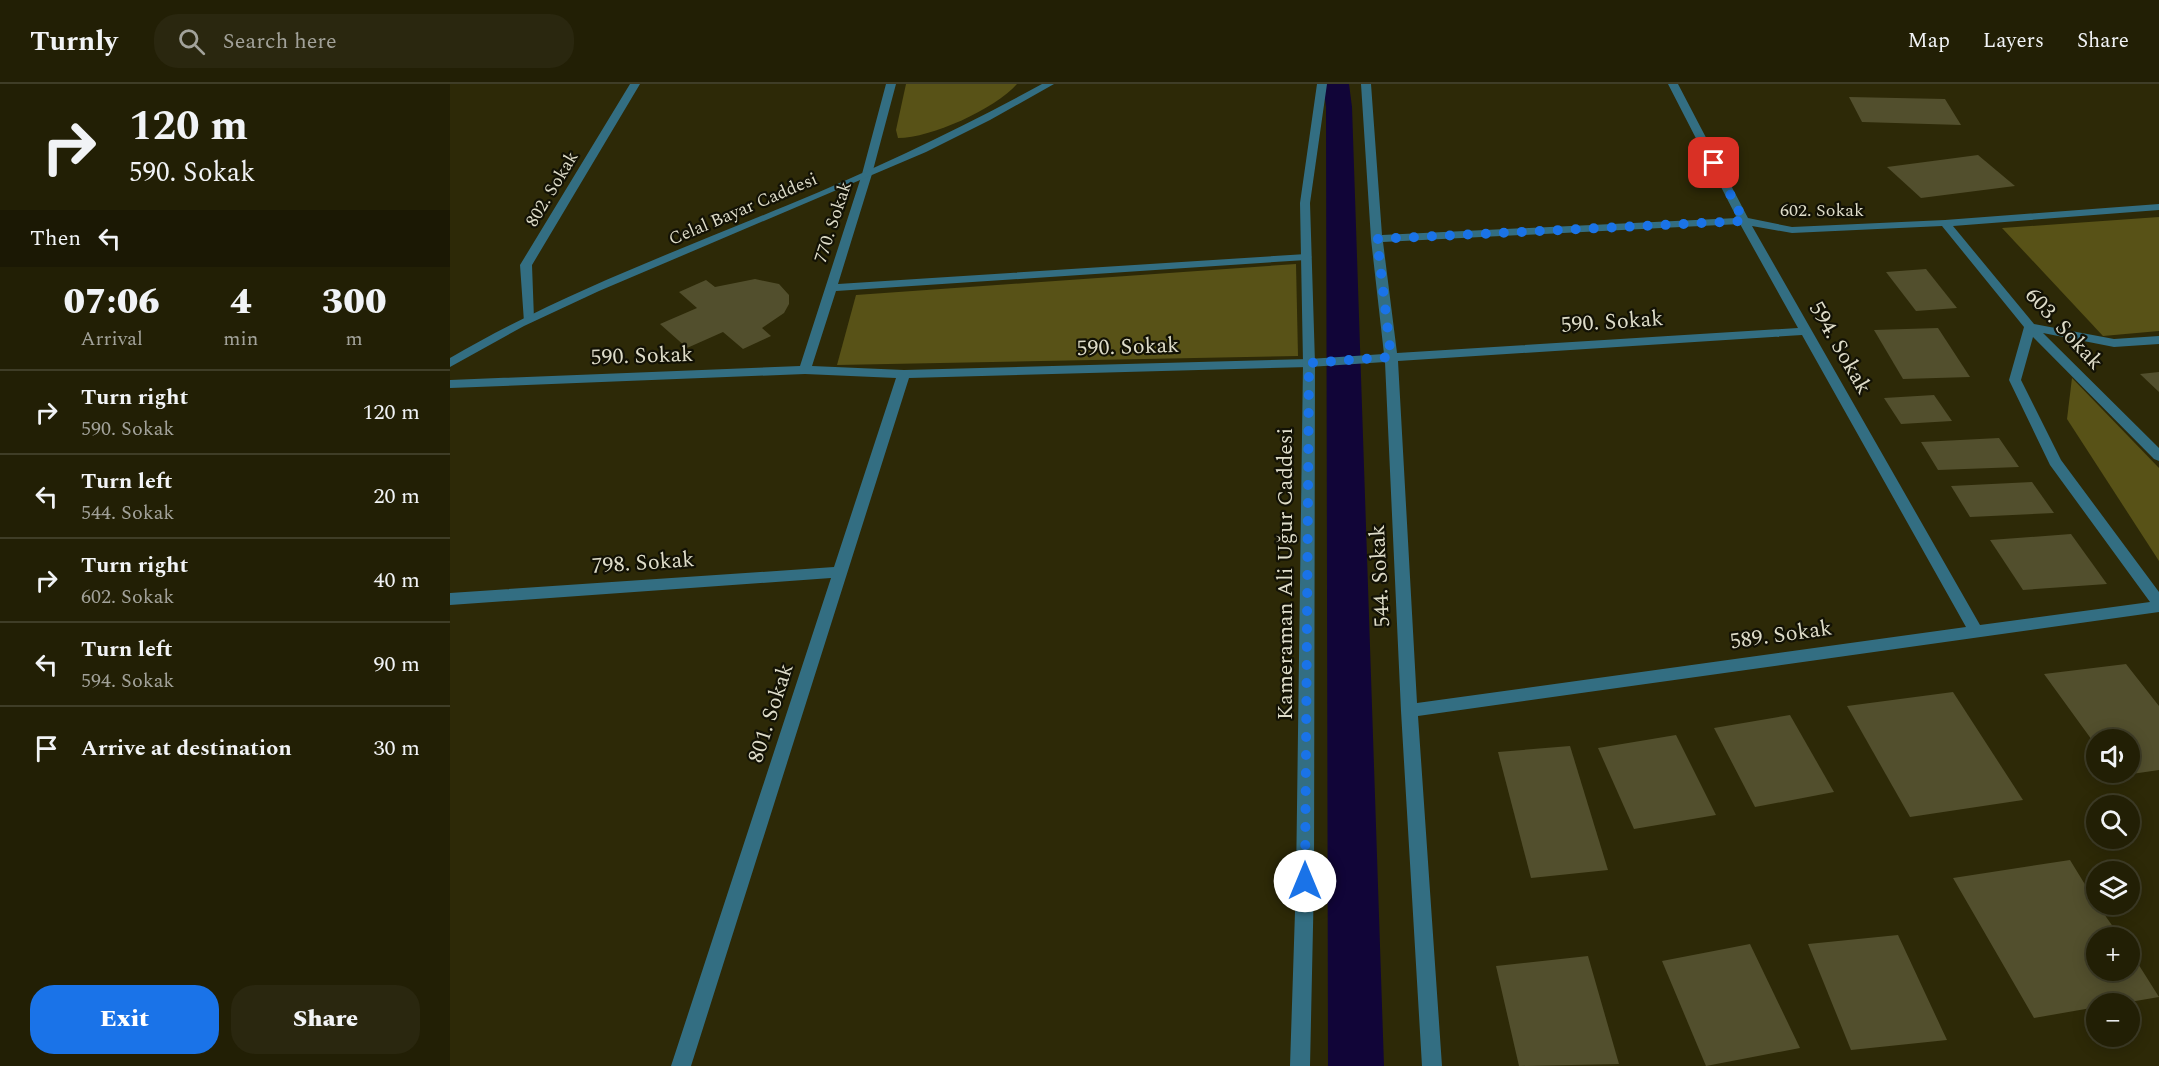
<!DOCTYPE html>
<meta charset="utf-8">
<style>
body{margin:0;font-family:Spectral,serif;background:#2a270f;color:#f1f3f6;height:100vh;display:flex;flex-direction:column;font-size:22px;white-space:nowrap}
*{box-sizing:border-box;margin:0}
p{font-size:20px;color:#a2a29a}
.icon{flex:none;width:33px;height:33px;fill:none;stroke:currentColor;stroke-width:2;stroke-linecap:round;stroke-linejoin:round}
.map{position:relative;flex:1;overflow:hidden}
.side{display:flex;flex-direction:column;background:#221f05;width:450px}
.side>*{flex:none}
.top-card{background:#221f05;color:#f1f3f6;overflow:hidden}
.controls{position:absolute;left:1636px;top:645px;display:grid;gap:12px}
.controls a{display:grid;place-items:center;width:54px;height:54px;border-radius:50%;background:#221f05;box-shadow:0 3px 15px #0003,0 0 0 2px #3f3d27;font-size:30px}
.pin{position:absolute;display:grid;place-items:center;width:51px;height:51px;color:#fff;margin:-26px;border-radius:12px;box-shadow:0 3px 9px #0006}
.me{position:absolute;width:66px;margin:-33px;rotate:0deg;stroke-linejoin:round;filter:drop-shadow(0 0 4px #0008)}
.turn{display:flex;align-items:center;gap:21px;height:126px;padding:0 30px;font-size:27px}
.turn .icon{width:78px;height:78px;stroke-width:2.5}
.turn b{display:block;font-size:42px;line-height:51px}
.then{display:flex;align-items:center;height:57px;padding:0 30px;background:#0003;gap:12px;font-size:22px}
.eta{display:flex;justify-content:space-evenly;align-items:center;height:102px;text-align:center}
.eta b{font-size:36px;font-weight:800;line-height:42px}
.action{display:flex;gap:12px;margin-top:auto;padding:12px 30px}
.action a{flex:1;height:69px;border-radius:24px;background:#1a73e8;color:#fff;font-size:24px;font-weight:800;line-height:69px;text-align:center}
.action a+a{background:#2a270f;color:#f1f3f6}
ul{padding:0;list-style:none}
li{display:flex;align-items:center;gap:18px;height:84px;padding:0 30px;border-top:2px solid #3f3d27}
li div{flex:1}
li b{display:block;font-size:22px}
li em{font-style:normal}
header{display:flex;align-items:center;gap:36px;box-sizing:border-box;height:84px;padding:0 30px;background:#221f05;border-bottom:2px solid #3f3d27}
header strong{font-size:28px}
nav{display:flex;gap:33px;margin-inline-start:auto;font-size:21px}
.search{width:420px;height:54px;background:#2a270f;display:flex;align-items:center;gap:15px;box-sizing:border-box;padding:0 21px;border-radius:24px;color:#a2a29a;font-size:22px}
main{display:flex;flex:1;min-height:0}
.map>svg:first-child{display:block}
.green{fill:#585217}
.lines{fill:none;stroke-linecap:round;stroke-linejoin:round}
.canal{fill:#110538;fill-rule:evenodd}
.building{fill:#524f2d}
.minor{fill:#336e82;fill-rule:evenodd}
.tertiary{fill:#336e82;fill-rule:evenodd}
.route{stroke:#1a73e8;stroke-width:10;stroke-dasharray:0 18}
.labels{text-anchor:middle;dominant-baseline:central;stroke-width:4.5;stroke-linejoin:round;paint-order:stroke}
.far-street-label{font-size:18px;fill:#dedcc9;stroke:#131205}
.street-label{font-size:22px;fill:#dedcc9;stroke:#131205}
</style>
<header>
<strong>Turnly</strong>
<div class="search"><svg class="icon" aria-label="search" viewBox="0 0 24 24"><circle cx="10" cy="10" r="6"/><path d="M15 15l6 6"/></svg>Search here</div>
<nav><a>Map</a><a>Layers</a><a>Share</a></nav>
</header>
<main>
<section class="side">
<div class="top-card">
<div class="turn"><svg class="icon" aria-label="right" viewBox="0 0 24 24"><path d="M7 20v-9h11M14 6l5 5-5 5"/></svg><div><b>120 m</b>590. Sokak</div></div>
<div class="then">Then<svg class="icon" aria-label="left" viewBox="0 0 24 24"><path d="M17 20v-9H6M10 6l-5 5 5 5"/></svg></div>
</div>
<div class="eta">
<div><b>07:06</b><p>Arrival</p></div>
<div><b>4</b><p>min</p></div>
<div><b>300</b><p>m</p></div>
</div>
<ul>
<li><svg class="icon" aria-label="right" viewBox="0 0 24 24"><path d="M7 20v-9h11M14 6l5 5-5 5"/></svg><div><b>Turn right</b><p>590. Sokak</p></div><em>120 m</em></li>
<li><svg class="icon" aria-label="left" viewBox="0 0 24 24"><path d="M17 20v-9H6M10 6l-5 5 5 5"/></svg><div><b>Turn left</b><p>544. Sokak</p></div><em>20 m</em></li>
<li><svg class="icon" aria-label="right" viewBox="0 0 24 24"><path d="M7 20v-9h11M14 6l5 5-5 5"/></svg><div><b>Turn right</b><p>602. Sokak</p></div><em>40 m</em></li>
<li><svg class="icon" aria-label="left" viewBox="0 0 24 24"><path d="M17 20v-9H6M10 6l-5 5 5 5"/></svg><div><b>Turn left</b><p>594. Sokak</p></div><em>90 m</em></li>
<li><svg class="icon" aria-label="arrive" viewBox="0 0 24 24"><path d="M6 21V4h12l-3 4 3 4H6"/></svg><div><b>Arrive at destination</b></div><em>30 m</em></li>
</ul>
<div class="action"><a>Exit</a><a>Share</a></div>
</section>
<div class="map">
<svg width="1709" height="982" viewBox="0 0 1709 982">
<rect width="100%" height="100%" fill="#2d2907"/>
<g class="green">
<path d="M456,0h111c-22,25 -86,54 -119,54l-2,-8z"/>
<polygon points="1709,133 1709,247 1653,252 1552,144"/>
<polygon points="846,180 848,272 387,281 406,211"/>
<polygon points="1622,294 1709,384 1709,477 1617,335"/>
</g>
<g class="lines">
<polygon class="canal" points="873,0 899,0 902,23 934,982 878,982 876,23"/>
</g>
<g class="building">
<polygon points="1399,13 1495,15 1511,41 1412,38"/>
<polygon points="1528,71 1565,102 1471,114 1437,83"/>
<polygon points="1476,185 1507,224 1466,227 1436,188"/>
<polygon points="305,195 329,200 339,211 339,220 334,229 312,244 321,252 293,265 273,248 237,264 210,240 247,224 229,208 256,196 265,203"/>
<polygon points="1488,244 1520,293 1453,295 1424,246"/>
<polygon points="1709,288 1709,308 1690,290"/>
<polygon points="1484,311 1502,337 1451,340 1434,314"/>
<polygon points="1549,354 1569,383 1488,386 1471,358"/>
<polygon points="1582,398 1604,429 1520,433 1501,402"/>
<polygon points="1621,450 1657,500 1573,506 1540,456"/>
<polygon points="1676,580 1709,622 1709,686 1668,692 1665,688 1680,688 1680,656 1647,656 1647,663 1594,590"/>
<polygon points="1503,608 1573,716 1460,733 1397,622"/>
<polygon points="1340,631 1384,708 1305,723 1264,644"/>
<polygon points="1226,651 1266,731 1184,745 1148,664"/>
<polygon points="1120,662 1158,786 1081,794 1048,668"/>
<polygon points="1620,776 1647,820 1671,854 1647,854 1647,886 1680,886 1680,867 1709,913 1668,920 1647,920 1647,923 1584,934 1503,794"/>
<polygon points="1448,851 1497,956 1401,966 1358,860"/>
<polygon points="1300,860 1350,964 1256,982 1212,877"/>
<polygon points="1138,872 1169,980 1069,982 1046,882"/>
</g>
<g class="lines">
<g class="minor">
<polygon points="180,0 190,0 82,181 84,235 78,239 74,238 70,181"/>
<path d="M436,0h10l-24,90 -34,110 468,-30 6,3 -6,3 -470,31 -24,75 92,4 405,-11 75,-5 -13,-115 -10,-155h10l11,151 355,-17 -69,-134h10l70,134 44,9 153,-7 214,-16v6l-206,16 81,98 80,15 45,-3v8l-45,3 -71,-14 116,115v13l-5,-2 -121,-122 -12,43 40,80 98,132v20l-741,104 24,350h-20l-21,-355 -16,-349 -76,5 -400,11 -218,688h-20l160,-488 -381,27v-12l384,-26 62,-189 -91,-4 -355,14v-8l350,-14 62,-192zM1290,140l58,104 -401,25 -14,-111zM1302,142l40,7 150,-7 82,101 -15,53 41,85 100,137 -170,23zM1352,251l164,292 -549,76 -19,-342z"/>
</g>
<g class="tertiary">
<path d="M592,0h12l-64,36 -64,32 -327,139 -75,35 -74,41v-9c108,-63 224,-106 338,-153 87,-36 172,-76 254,-121z"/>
<polygon points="867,0 877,0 860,119 865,279 864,797 860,982 840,982 846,797 853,279 850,119"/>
</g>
</g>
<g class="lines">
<polyline class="route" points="855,797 859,279 941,273 927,155 1294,137 1264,79"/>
</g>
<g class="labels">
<g class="far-street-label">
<text transform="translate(102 105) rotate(-59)">802. Sokak</text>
<text transform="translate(293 125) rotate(-23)">Celal Bayar Caddesi</text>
<text x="1372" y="126">602. Sokak</text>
<text transform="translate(383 138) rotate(-72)">770. Sokak</text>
</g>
<g class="street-label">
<text transform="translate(1162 238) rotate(-4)">590. Sokak</text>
<text transform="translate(1614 245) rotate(47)">603. Sokak</text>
<text transform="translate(678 263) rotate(-2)">590. Sokak</text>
<text transform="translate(1390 264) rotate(60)">594. Sokak</text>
<text transform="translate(192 272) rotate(-2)">590. Sokak</text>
<text transform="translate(193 479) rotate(-4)">798. Sokak</text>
<text transform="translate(835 490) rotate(-90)">Kameraman Ali Uğur Caddesi</text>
<text transform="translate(930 492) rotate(-93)">544. Sokak</text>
<text transform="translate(1331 551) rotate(-8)">589. Sokak</text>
<text transform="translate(321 629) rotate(-72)">801. Sokak</text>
</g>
</g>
</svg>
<div class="controls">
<a><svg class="icon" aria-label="sound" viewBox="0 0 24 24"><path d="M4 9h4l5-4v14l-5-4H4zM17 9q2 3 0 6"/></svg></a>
<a><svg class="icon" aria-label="search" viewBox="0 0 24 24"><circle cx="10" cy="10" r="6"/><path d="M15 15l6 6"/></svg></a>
<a><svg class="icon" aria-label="layers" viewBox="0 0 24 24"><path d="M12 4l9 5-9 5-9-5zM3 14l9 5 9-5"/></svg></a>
<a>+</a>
<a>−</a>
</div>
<div class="pin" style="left:1264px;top:79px;background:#d93025"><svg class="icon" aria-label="arrive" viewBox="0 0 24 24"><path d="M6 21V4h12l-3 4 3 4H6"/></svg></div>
<svg class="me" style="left:855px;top:797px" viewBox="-20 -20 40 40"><circle r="19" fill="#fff"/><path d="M0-13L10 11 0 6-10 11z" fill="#1a73e8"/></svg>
</div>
</main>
